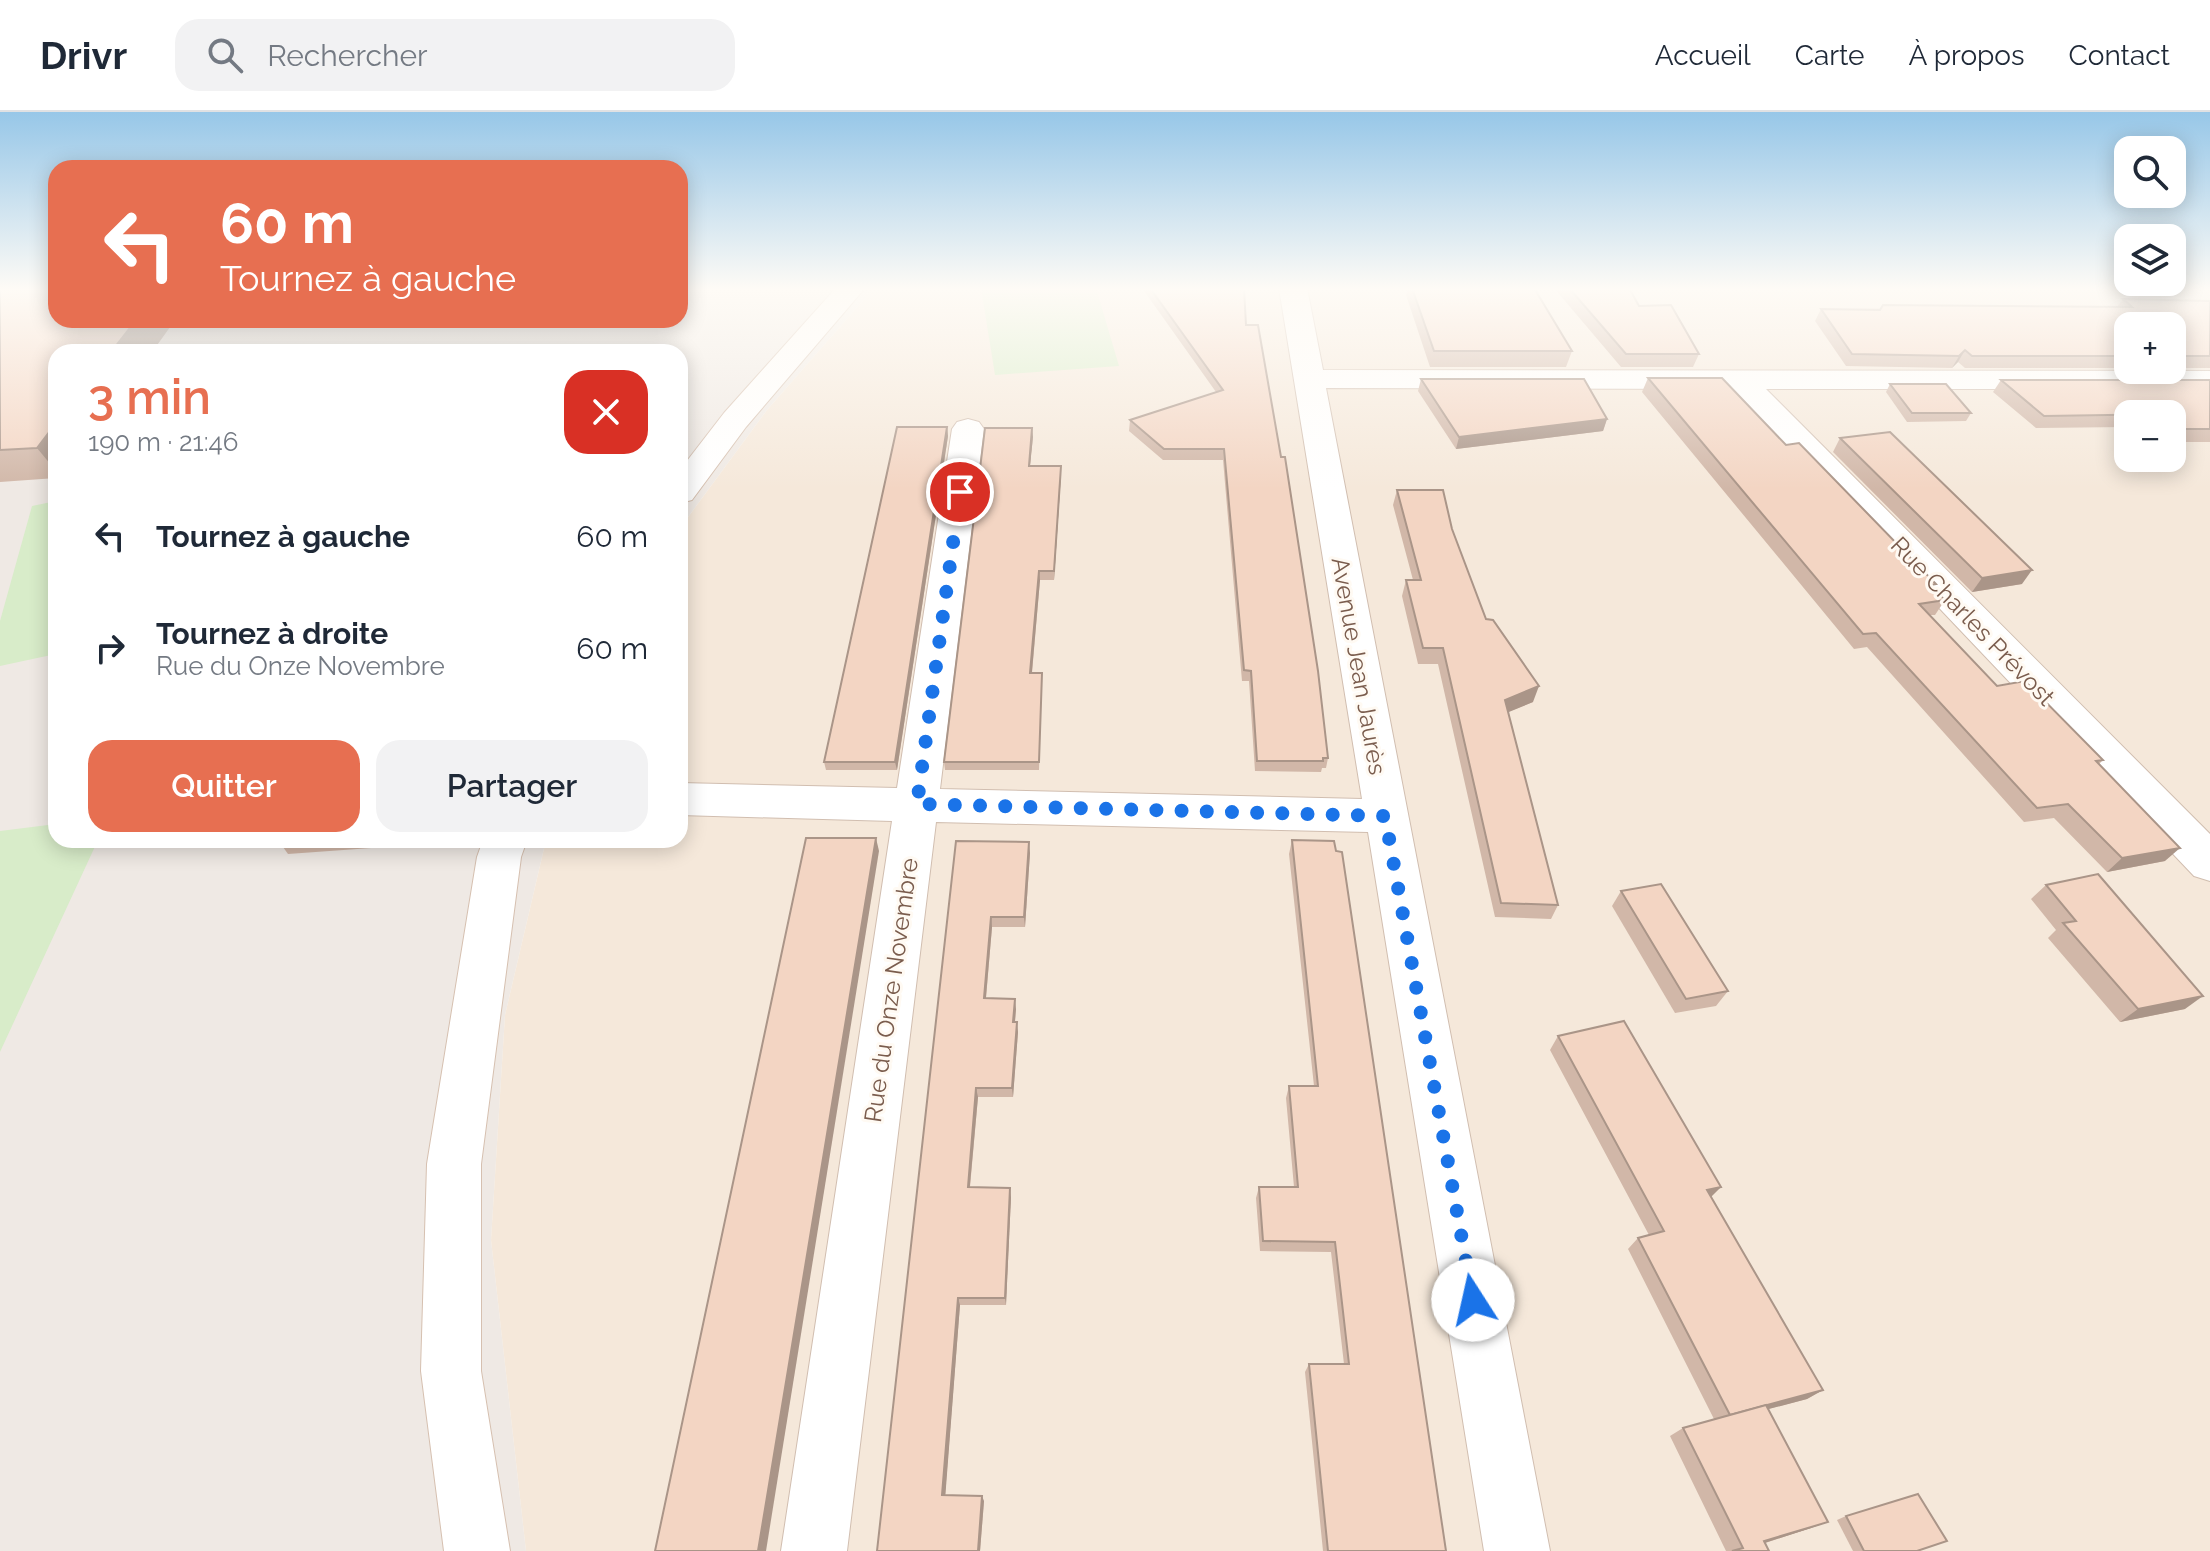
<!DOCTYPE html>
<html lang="fr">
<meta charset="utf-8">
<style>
body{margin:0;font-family:Raleway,sans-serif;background:#f2f2f3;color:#1f2937;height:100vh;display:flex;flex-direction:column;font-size:30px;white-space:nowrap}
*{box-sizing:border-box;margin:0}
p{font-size:26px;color:#747a83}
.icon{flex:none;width:44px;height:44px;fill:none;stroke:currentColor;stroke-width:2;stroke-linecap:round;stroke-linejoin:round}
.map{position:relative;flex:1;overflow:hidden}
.panel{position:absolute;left:48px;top:232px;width:640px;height:504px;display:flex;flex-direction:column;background:#fff;border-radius:24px;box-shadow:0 4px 20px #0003}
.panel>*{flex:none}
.top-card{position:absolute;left:48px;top:48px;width:640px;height:168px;border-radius:24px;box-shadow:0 4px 20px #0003;background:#e76f51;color:#fff;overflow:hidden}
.controls{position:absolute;left:2114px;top:24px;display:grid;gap:16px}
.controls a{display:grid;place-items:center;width:72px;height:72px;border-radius:16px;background:#fff;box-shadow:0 4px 20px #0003;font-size:40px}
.pin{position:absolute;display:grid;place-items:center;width:68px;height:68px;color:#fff;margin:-34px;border:4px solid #fff;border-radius:50%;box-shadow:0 2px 8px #0007}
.me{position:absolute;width:88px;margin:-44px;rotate:350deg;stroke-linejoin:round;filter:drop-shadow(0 0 6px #0008)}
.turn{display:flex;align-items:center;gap:28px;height:168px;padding:0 40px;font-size:36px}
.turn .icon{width:104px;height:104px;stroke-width:2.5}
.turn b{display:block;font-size:56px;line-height:68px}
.round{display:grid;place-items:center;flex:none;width:84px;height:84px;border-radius:24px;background:#f2f2f3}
.head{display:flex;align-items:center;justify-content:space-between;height:136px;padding:0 40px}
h1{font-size:48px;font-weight:600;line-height:60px;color:#e76f51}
.action{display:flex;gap:16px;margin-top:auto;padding:16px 40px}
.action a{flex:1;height:92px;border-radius:24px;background:#e76f51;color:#fff;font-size:32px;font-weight:600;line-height:92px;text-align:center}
.action a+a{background:#f2f2f3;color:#1f2937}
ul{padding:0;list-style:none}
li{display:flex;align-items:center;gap:24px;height:112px;padding:0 40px}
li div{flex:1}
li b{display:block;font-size:30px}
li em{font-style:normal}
header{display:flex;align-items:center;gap:48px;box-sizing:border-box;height:112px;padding:0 40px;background:#fff;border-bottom:2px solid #e0e1e3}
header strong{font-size:38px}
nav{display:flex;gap:44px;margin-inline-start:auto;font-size:28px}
.search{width:560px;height:72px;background:#f2f2f3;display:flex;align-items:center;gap:20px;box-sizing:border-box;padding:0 28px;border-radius:24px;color:#747a83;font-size:30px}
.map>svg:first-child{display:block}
.residential{fill:#f5e8da;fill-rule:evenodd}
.industrial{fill:#efe9e4}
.green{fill:#d8ecc9}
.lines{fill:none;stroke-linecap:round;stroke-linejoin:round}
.minor-casing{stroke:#d1beb0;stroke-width:2}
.secondary-casing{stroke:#d6c0b0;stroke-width:2}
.minor{fill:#fff;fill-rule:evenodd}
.secondary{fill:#fff;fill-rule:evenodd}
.wall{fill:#d1b7a8}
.shaded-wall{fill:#aa9588}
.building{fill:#f3d5c3;stroke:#aa9588;stroke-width:2}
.route{stroke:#1a73e8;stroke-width:14;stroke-dasharray:0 25.2}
.labels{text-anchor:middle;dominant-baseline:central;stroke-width:6;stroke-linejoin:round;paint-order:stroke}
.street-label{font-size:24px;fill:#7a5c4d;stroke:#fffaf3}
</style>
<header>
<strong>Drivr</strong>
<div class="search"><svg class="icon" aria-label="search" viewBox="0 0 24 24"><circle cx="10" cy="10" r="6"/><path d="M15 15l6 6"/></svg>Rechercher</div>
<nav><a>Accueil</a><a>Carte</a><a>À propos</a><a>Contact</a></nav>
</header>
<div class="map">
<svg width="2210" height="1439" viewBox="0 0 2210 1439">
<rect width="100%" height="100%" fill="#fdf6ec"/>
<path class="residential" d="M874,176h1336v1263h-1684l-35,-311 14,-225 41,-175h134v-312l87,-118zM2128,214h44v44h-44zM2128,302h44v44h-44z"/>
<polygon class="industrial" points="0,176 56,208 680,208 680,176 874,176 767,298 680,416 680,240 56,240 56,728 546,728 505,903 491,1128 526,1439 0,1439"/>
<g class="green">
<polygon points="981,176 1096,176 1119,254 995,263"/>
<polygon points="56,389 56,542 0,554 0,509 32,394"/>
<polygon points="56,712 56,728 98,728 0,940 0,719"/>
</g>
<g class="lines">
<g class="minor-casing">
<polygon id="minor" points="1279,176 1307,176 1323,258 2210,259 2210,277 1766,277 2210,722 2210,769 2194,764 1731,277 1326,276 1550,1439 1484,1439 1368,720 936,710 847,1439 781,1439 892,709 680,703 680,671 897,676 952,317 957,310 968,307 979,310 984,317 940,677 1362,687"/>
</g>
<g class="secondary-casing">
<g id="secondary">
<polygon points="836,176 865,176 746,315 692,388 680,391 680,358 724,301"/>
<polygon points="483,728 527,728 521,745 481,1052 481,1259 510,1439 444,1439 421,1259 427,1052 477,745"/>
</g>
</g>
<use href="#minor" class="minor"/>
<use href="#secondary" class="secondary"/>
</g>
<g class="wall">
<polygon points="0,176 175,208 152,240 56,240 56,366 0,370"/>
<polygon points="1142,176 1244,176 1246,213 1328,646 1326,656 1322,656 1321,660 1255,659 1249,569 1242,569 1223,348 1163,348 1129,319 1130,308 1216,280"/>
<polygon points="1408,176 1534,176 1572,239 1566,255 1430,255 1406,183"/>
<polygon points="1554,176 1629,176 1639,194 1699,242 1693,255 1621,255"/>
<polygon points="2123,187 2210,189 2210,256 2172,256 2172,214 2128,214 2128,256 1965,256 1958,250 1952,256 1846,254 1815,209 1821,197 2117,195"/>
<polygon points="1648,266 1786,333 1945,488 1935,503 1930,503 1997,574 2103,648 2099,652 2165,749 2107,760 2054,706 2024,710 1867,535 1854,537 1642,280"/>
<polygon points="1421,267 1607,307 1603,319 1456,337 1418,279"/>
<polygon points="2001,268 2210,268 2210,330 2172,330 2172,302 2128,302 2128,317 2126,315 2036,316 1993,280"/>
<polygon points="1890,272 1971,301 1966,309 1907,310 1886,280"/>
<polygon points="947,315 948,324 897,658 826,658 824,650"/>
<polygon points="1033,325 1030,354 1061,354 1061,362 1054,468 1040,468 1032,561 1042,570 1039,658 945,658 944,650"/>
<polygon points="1840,326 2022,472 1972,480 1833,340"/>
<polygon points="1397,378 1452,417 1486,507 1533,590 1508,600 1558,793 1551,807 1495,805 1438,552 1418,552 1402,484 1406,468 1413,468 1393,393"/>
<polygon points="278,728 401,728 399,734 288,742"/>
<polygon points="1292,728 1446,1439 1323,1439 1305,1260 1309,1252 1344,1252 1331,1140 1260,1139 1256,1086 1259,1075 1294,1075 1286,986 1289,974 1314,974 1289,742"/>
<polygon points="956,729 1030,741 1025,815 992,815 986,886 1016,897 1015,910 1018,920 1013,985 978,985 970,1075 1011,1085 1006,1193 960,1193 945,1383 984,1389 980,1439 877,1439"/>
<polygon points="2046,773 2185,897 2120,910 2048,826 2056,818 2031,787"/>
<polygon points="1621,779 1728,879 1716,894 1675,901 1612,794"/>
<polygon points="1558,924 1721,1075 1711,1084 1823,1278 1807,1287 1768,1297 1811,1416 1765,1431 1769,1439 1726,1439 1670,1324 1683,1316 1714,1307 1628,1137 1638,1126 1649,1123 1550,938"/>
<polygon points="1846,1404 1917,1439 1853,1439 1837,1408"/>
</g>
<g class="shaded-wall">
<polygon points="136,208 175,208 152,240 111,240"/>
<polygon points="1965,238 1958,250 1952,256 1959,244"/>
<polygon points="1607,307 1603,319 1456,337 1459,325"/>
<polygon points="56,311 56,359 37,336"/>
<polygon points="947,315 948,324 897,658 895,650"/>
<polygon points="1032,316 1033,325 1029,362 1029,354"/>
<polygon points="1061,354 1061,362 1054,468 1054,459"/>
<polygon points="2032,458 2022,472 1972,480 1982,466"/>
<polygon points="1039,459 1040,468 1031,570 1030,561"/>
<polygon points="1539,574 1533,590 1499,604 1505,588"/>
<polygon points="876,726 879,739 766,1439 758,1439"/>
<polygon points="1029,730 1030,741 1025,815 1024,805"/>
<polygon points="2180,736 2165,749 2107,760 2122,746"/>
<polygon points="991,805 992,815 985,896 984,886"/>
<polygon points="2203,884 2185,897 2120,910 2138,897"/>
<polygon points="1015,887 1016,897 1014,920 1013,910"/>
<polygon points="1017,910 1018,920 1013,985 1012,976"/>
<polygon points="976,976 978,985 969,1083 968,1075"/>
<polygon points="1721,1075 1709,1087 1707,1078"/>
<polygon points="1010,1076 1011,1085 1006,1193 1005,1186"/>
<polygon points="958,1186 960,1193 945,1388 942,1383"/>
<polygon points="1823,1278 1807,1287 1716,1311 1730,1303"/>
<polygon points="982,1384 984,1389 980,1439 978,1439"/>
<polygon points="1828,1410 1811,1416 1749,1436 1764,1429"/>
</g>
<g class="building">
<polygon points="0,176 56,176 56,208 136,208 111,240 56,240 56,311 37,336 0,338"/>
<polygon points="1150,176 1244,176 1246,213 1258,213 1281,345 1285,345 1318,559 1328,646 1323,646 1323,649 1257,649 1251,559 1244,558 1224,337 1164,337 1130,308 1223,278"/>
<polygon points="1412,176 1534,176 1572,239 1434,239"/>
<polygon points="1569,176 1629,176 1639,194 1671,193 1699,242 1626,242"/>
<polygon points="2123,187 2210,189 2210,244 2172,244 2172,214 2128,214 2128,244 1972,244 1965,238 1959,244 1852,242 1821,197 1880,198 1883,193 2132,195"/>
<polygon points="1648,266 1722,266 1786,333 1799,331 1936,472 1930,473 1945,488 1919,492 1997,574 2025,569 2103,648 2096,649 2180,736 2122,746 2068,692 2037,696 1876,521 1863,522"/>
<polygon points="1421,267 1584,267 1607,307 1459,325"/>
<polygon points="2001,268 2210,268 2210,317 2172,317 2172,302 2044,304"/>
<polygon points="1890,272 1946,272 1971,301 1912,301"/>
<polygon points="897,315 947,315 895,650 824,650"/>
<polygon points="985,316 1032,316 1029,354 1061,354 1054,459 1039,459 1030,561 1042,561 1039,650 944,650"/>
<polygon points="1890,320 2032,458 1982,466 1840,326"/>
<polygon points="1397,378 1443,378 1452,417 1486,507 1493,508 1539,574 1505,588 1558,793 1501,791 1443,536 1423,536 1406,468 1421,468"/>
<polygon points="806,726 876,726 758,1439 655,1439"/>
<polygon points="1292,728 1334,729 1336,739 1342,740 1446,1439 1328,1439 1309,1252 1349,1252 1335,1130 1263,1129 1259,1075 1298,1075 1289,974 1318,974"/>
<polygon points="956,729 1029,730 1024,805 991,805 984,886 1015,887 1013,910 1017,910 1012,976 976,976 968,1075 1010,1076 1005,1186 958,1186 942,1383 982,1384 978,1439 877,1439"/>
<polygon points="2098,762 2203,884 2138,897 2063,811 2076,809 2046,773"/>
<polygon points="1661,772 1728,879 1686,887 1621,779"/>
<polygon points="1624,909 1721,1075 1707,1078 1823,1278 1730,1303 1638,1126 1664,1119 1558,924"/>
<polygon points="1766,1293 1828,1410 1764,1429 1769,1439 1732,1439 1743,1436 1683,1316"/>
<polygon points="1918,1382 1947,1429 1917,1439 1864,1439 1846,1404"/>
</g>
<linearGradient id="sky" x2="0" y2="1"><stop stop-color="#97c7e8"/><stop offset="0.47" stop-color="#fefbf6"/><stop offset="1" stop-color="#fefbf6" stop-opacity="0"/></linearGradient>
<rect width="2210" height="377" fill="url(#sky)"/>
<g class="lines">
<polyline class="route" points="960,380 917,692 1385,704 1473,1188"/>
</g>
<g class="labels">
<g class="street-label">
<text transform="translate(1973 509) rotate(46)">Rue Charles Prévost</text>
<text transform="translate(1359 554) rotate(80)">Avenue Jean Jaurès</text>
<text transform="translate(891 878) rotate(-82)">Rue du Onze Novembre</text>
</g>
</g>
</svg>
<div class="controls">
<a><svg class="icon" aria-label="search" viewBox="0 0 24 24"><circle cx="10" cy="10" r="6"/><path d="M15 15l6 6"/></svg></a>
<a><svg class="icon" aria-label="layers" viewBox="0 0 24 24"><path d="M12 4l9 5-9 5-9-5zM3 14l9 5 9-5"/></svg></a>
<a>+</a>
<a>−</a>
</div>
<div class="pin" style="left:960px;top:380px;background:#d93025"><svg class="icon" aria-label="arrive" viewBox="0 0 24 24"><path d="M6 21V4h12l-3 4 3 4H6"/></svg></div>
<svg class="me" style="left:1473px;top:1188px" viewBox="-20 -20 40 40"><circle r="19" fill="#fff"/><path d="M0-13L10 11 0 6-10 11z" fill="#1a73e8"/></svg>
<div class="top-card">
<div class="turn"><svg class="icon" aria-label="left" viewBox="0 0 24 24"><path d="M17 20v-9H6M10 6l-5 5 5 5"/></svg><div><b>60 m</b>Tournez à gauche</div></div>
</div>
<section class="panel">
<div class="head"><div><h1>3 min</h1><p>190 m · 21:46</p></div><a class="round" style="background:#d93025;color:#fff"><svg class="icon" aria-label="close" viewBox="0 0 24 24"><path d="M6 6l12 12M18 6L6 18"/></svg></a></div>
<ul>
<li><svg class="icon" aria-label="left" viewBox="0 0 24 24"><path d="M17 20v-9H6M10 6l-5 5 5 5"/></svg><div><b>Tournez à gauche</b></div><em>60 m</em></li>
<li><svg class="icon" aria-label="right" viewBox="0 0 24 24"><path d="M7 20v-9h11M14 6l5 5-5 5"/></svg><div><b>Tournez à droite</b><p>Rue du Onze Novembre</p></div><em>60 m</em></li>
</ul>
<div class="action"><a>Quitter</a><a>Partager</a></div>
</section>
</div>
